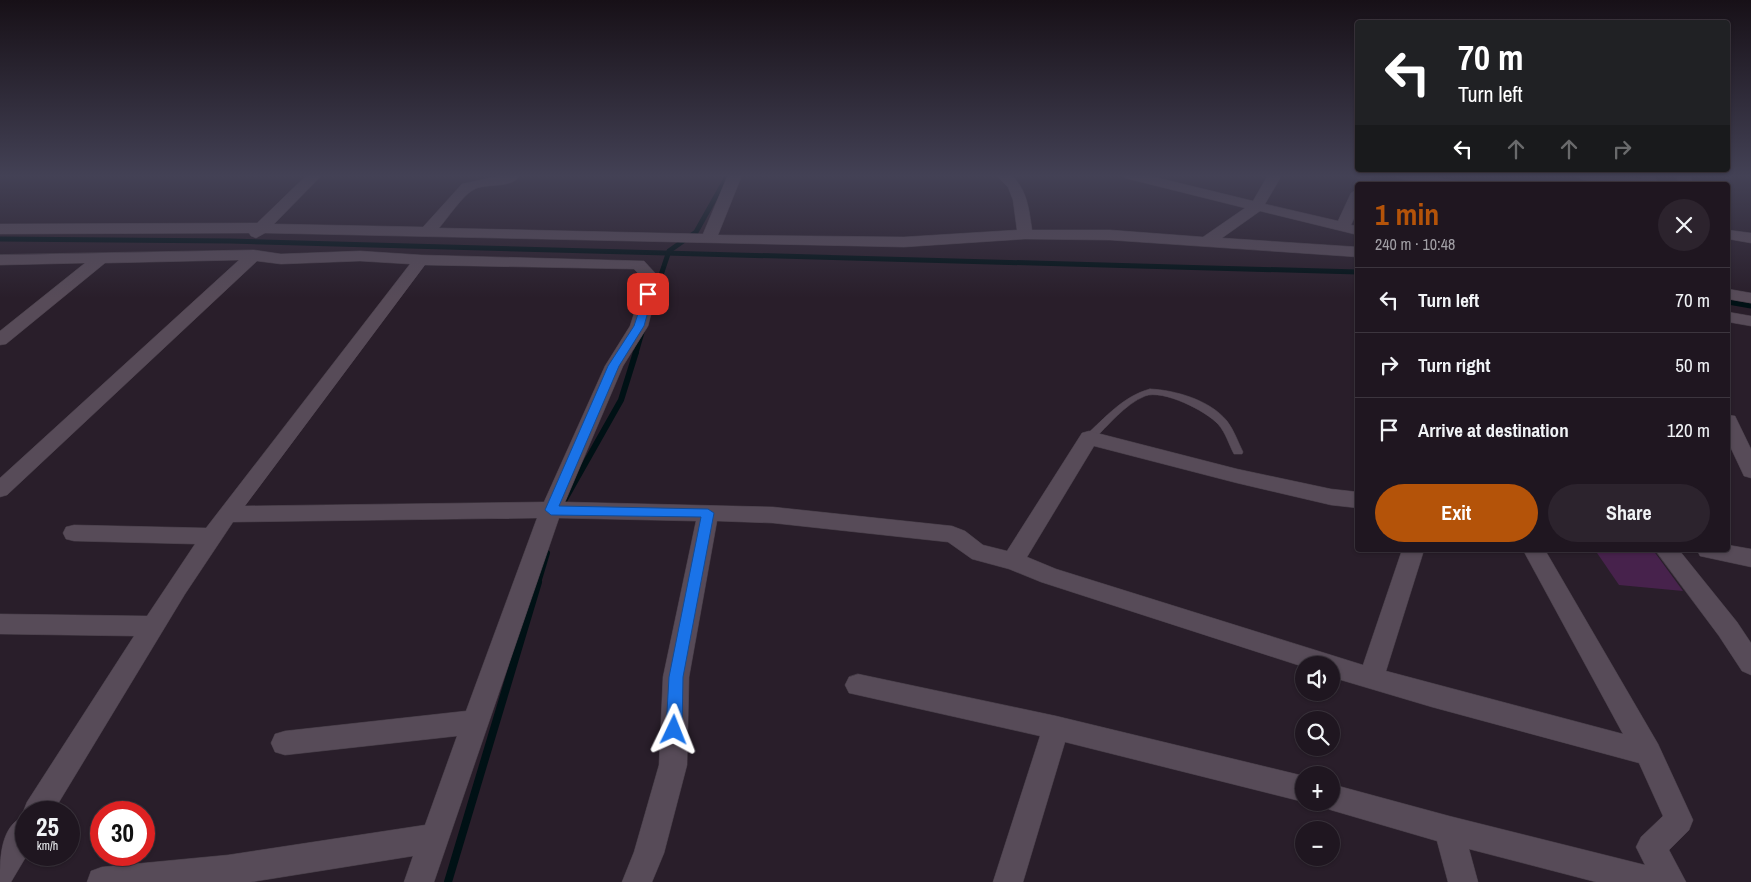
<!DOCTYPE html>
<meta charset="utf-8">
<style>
body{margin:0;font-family:"Archivo Narrow",sans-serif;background:#2c232d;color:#f1f3f6;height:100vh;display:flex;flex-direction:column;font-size:19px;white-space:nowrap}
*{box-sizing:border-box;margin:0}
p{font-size:16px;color:#a19fa5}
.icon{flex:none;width:28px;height:28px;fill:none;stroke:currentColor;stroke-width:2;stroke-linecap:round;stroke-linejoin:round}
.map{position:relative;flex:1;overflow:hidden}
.sheet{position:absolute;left:1355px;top:182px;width:375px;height:370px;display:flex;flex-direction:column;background:#1f1620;border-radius:5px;box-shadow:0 1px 4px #0004,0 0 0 1px #3c353e}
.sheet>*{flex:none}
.guide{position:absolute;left:1355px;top:20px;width:375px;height:152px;border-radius:5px;box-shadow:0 1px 4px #0004,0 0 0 1px #3c353e;background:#202124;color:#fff;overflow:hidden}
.controls{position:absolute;left:1295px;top:656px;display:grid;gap:10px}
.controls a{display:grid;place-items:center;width:45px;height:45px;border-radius:50%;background:#1f1620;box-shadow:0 1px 4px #0004,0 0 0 1px #3c353e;font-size:25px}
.speed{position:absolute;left:15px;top:801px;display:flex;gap:10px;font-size:25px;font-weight:700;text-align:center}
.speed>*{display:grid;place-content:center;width:65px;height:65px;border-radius:50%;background:#1f1620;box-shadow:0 1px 4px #0004,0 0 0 1px #3c353e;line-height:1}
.speed small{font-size:12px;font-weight:400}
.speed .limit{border:8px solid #d22;background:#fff;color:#111}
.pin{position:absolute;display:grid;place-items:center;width:42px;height:42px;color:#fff;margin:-21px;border-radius:10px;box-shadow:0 2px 8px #0006}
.me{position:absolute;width:55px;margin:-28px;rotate:2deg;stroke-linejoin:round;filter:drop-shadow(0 0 4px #0008)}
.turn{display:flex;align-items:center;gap:18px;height:105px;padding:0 20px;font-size:22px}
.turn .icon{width:65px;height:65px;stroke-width:2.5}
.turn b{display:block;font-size:35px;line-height:42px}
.lanes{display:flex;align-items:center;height:48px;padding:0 20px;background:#0003;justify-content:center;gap:25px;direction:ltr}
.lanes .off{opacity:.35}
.round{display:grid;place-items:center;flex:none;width:52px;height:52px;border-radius:26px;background:#2c232d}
.summary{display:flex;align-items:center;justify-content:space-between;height:85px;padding:0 20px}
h1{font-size:30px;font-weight:800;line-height:38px;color:#b45309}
.action{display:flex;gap:10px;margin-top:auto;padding:10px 20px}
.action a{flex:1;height:58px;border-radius:30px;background:#b45309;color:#fff;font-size:20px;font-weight:800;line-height:58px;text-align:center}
.action a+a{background:#2c232d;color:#f1f3f6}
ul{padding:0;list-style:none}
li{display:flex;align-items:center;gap:15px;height:65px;padding:0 20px;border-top:1px solid #3c353e}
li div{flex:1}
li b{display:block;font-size:19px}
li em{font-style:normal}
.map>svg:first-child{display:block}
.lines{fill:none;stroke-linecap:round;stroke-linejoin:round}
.stream-far2{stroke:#001115;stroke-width:5}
.stream-far1{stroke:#001115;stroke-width:6}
.stream{stroke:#001115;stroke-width:8}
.building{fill:#47224c}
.service-casing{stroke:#443b45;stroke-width:1}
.minor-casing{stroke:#443b45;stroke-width:1}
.service{fill:#574b58;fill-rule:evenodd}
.minor{fill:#574b58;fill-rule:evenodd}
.route{fill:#1a73e8;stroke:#114b97}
</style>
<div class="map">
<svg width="1751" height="882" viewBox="0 0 1751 882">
<rect width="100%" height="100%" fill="#291e2a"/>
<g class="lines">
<g class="stream-far2">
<polyline points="0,239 230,241 1358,272"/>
<polyline points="653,299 669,251 696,232 728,175"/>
<polyline points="1728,302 1751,306"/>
<polyline points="636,353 643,329"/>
</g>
<g class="stream-far1">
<polyline points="564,501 621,400 636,352"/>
<polyline points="538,583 547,553"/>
</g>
<polyline class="stream" points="448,882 538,582"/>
</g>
<polygon class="building" points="1595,550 1653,550 1683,591 1619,585"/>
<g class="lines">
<g class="service-casing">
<path id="service" d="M1150,389c25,1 60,11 77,32 7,9 11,21 16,31l-1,2h-8c-5,-9 -8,-21 -16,-30 -12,-13 -55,-35 -73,-28 -20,8 -37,30 -52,44h-8l-1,-2 1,-2c20,-18 38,-40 65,-47z"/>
</g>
<g class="minor-casing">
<g id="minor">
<path d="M307,175h15l-48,49 149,3 39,-43 41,-9h17c-9,15 -34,7 -47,15 -10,5 -26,29 -34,38l264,6 25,-59h14l-24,60 186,2 113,-7 -4,-30 -5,-13 -12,-12h15c16,14 18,34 21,55h78l93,7 42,-29 -120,-30 -2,-3h23l107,26 15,-26h14l-17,29 73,17 13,-28 7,-4v21l-7,15 7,1v9l-98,-24 -38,27 136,9v10l-248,-17 -85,-1 -121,8 -639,-14 -9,5 -5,-2 -2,-3 -249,1v-10l257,-1z"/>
<polygon points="1359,175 1373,175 1368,185 1358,185 1358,188 1354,185"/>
<polygon points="1395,175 1423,175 1462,182 1464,185 1434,185 1397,178"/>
<path d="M1574,175h34l34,4 -2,-4h14l3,6 -2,4c-15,0 -73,0 -81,-10z"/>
<polygon points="1676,175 1690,175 1693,185 1679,185"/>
<polygon points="1728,230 1751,233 1751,243 1728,239"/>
<path d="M254,250l27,4 79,-3 61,4 223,6 12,13v21l-8,31 -25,40 -58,136 208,5 179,19 13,5 18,14 24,6 75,-118 7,-2 148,38 94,20 27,3v16l-27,-3 -94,-22 -143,-37 -67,111 29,12 307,96 39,-115h22l-38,121 237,63 -100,-184h22l113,194 35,76 -4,10 -20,20 17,32h-90l-127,-33 9,33h-30l-11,-41 -106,-31 -10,-4 -2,-4h12v-18l118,32 196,49 -9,-18 5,-10 22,-21 -24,-53 -207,-56 -101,-30v-12h-27v2l-263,-85 -32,-13 -37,-10 -24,-17 -175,-19 -56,-2 -28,156 -2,88 -23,88 -12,29h-30l12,-30 25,-87 4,-88 33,-156 -137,-3 -125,364h-30l9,-26 -162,26h-164l4,-11 11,-4 126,-12 197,-30 32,-89 -172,19 -10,-3 -4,-9 4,-9 10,-3 181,-20 71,-193 -304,4 -48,72 -132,218h-27l1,43 -16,27h-11c0,-24 0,-55 24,-66l-1,-4 4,-10 107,-166 -134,-2v-20l147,2 48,-72 -121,-3 -8,-2 -3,-6 3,-6 8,-2 132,3 204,-264 -50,-3 -79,3 -24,-3 -250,234 -7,2v-19l239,-218 -134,3 -99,81 -6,1v-14l85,-68 -85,2v-10zM425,265l209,4 6,6v20l-10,31 -25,40 -61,136 -299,4z"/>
<polygon points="1728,289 1751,293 1751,303 1728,299"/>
<polygon points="1728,312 1751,316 1751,326 1728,322"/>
<polygon points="1728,415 1735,416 1751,449 1751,478 1744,476 1728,442"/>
<polygon points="1728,545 1751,549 1751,567 1700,556 1697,550 1728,550"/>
<polygon points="1655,550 1679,550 1737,622 1751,643 1751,675 1742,671 1719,636"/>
<polygon points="858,674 1056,716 1304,776 1304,802 1065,742 1023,882 993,882 1040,736 849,693 845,685 849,677"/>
</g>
</g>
<use href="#service" class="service"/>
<use href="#minor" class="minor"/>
</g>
<linearGradient id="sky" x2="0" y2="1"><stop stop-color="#171017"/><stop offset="0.59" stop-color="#434155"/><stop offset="1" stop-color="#434155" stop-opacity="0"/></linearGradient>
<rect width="1751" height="298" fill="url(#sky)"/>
<polygon class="route" points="645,292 648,292 653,294 644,326 619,366 559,506 708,509 714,513 683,677 682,730 679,735 674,737 669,735 666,730 669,677 701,517 551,515 545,510 608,366 634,326"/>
</svg>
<div class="controls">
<a><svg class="icon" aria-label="sound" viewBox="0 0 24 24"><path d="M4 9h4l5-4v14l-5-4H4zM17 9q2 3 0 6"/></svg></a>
<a><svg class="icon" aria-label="search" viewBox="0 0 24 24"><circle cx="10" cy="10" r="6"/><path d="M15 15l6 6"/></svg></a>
<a>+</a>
<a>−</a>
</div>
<div class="speed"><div>25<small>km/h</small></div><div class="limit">30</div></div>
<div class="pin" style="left:648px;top:294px;background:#d93025"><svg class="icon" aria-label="arrive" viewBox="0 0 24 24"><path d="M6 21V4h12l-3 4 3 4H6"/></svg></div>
<svg class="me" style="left:674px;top:730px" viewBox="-20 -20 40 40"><path d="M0-17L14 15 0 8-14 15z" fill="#1a73e8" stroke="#fff" stroke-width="4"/></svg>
<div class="guide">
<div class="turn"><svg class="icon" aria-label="left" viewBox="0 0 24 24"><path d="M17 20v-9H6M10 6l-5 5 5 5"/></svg><div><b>70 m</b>Turn left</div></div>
<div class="lanes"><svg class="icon" aria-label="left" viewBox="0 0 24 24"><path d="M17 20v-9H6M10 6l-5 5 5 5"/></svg><svg class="icon off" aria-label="ahead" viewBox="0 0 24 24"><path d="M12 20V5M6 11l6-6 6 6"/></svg><svg class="icon off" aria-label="ahead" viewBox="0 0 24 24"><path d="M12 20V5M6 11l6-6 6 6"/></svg><svg class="icon off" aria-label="right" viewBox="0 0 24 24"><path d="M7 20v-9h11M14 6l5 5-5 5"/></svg></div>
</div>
<section class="sheet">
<div class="summary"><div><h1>1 min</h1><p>240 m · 10:48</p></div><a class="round"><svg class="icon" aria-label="close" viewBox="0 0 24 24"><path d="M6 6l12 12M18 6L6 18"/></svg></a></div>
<ul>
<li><svg class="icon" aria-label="left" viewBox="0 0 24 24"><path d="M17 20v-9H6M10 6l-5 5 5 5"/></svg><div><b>Turn left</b></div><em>70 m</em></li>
<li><svg class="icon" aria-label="right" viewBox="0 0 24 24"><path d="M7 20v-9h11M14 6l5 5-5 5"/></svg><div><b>Turn right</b></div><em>50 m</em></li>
<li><svg class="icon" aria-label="arrive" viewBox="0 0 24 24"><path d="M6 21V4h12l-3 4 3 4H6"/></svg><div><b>Arrive at destination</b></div><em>120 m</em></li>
</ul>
<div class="action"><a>Exit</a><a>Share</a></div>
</section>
</div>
